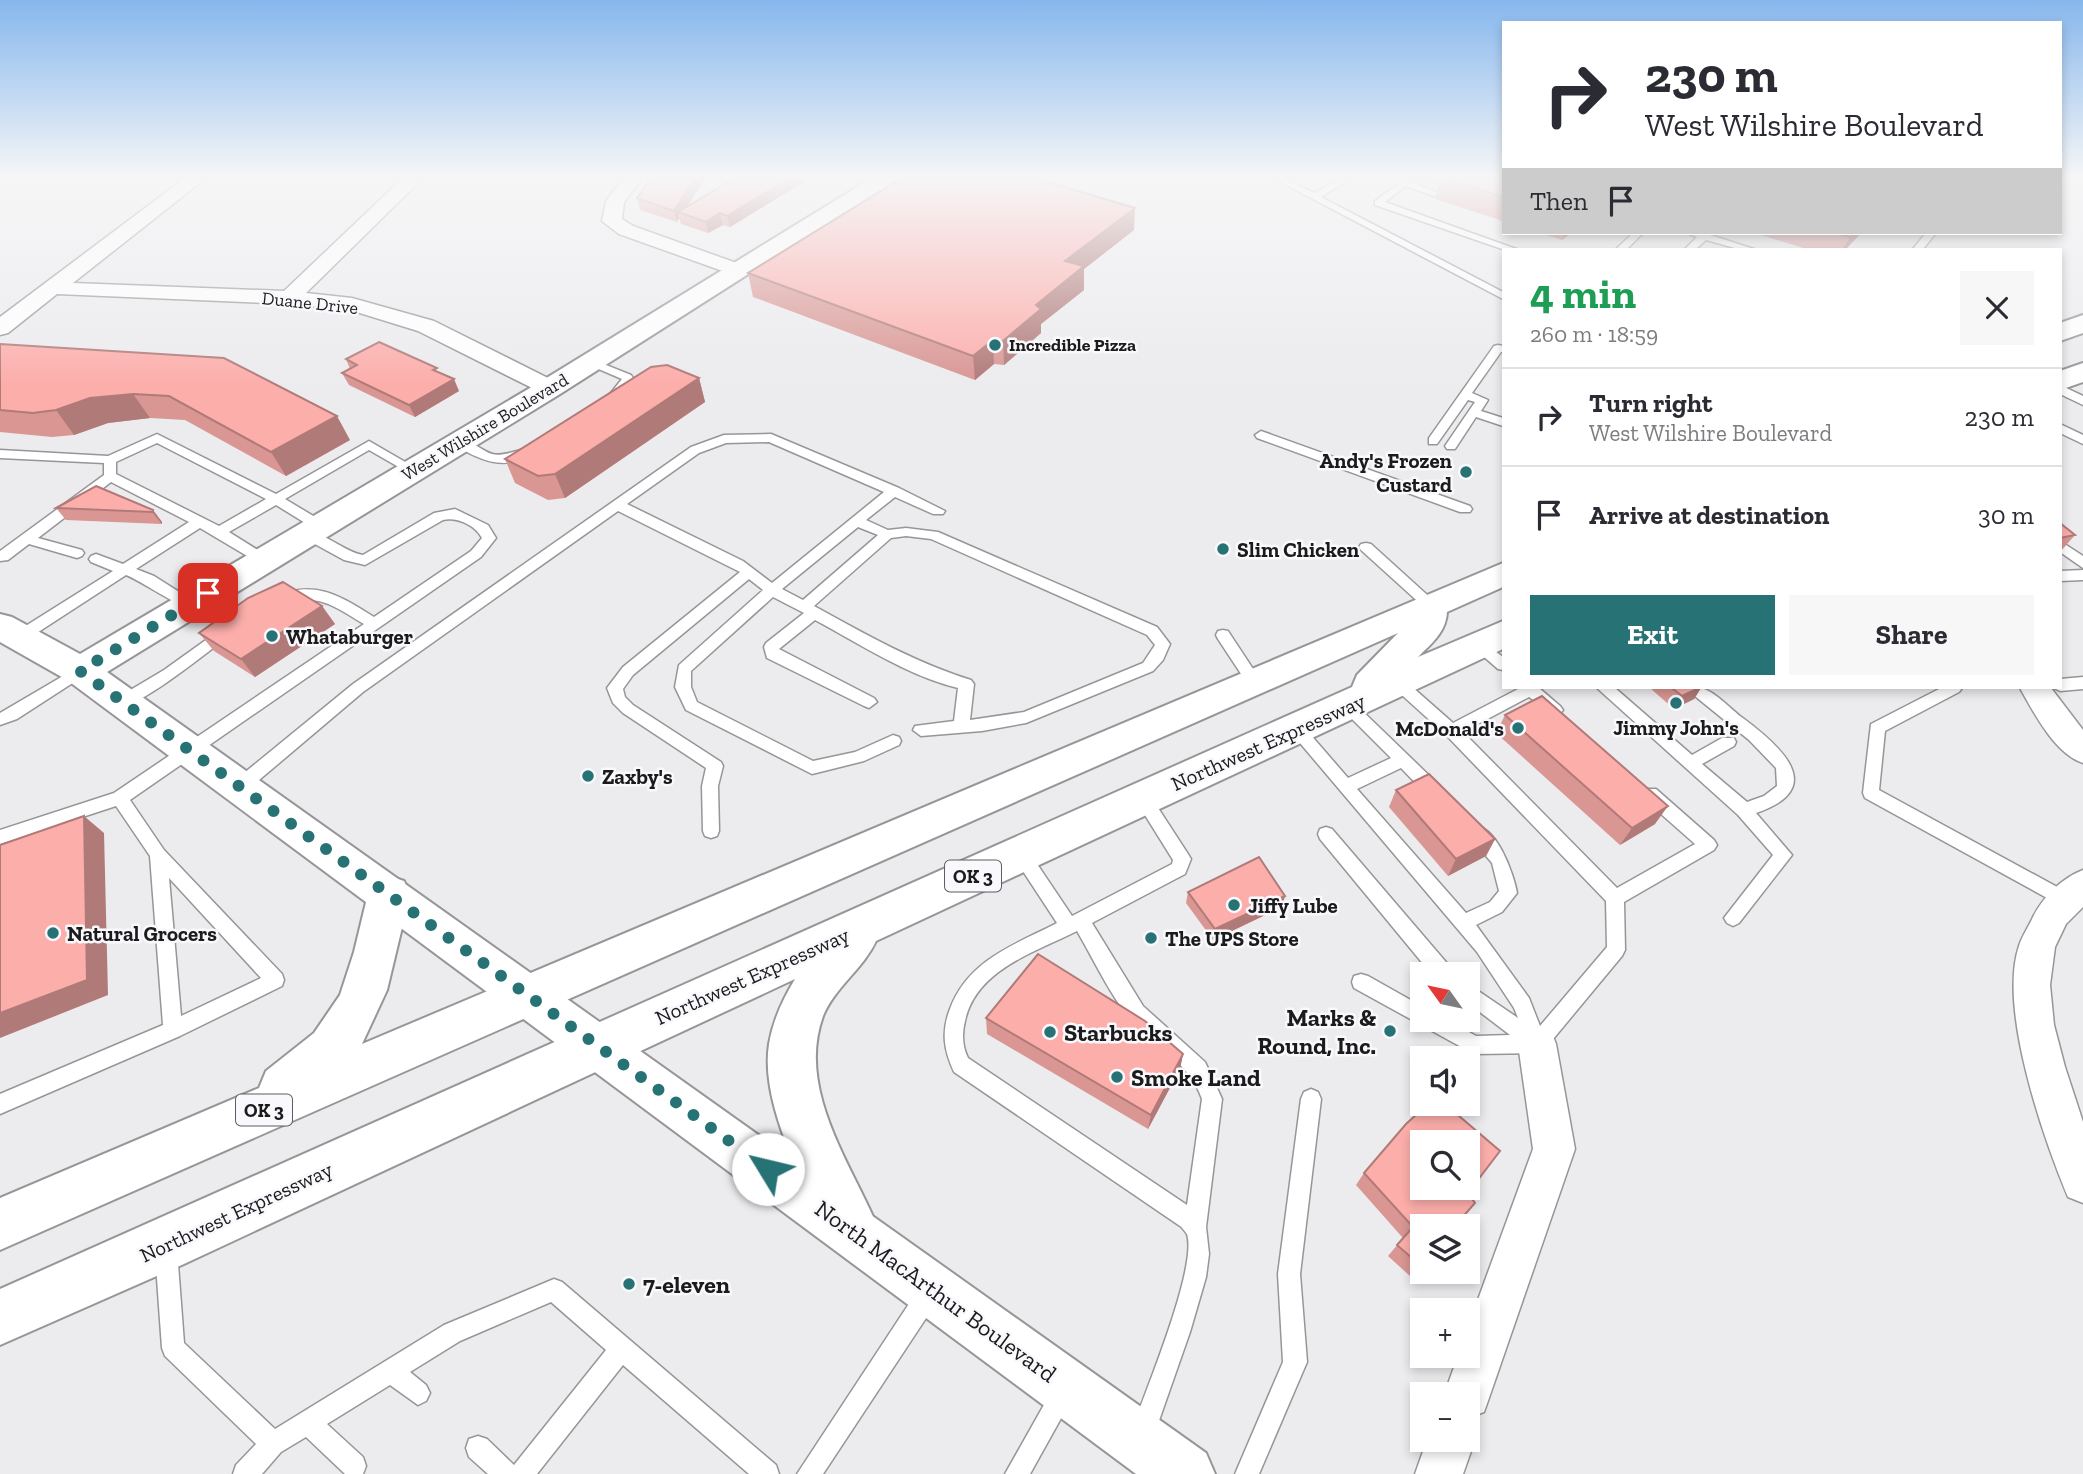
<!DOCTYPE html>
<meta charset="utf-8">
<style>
body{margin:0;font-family:"Zilla Slab",serif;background:#f7f7f7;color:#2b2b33;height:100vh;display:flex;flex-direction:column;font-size:26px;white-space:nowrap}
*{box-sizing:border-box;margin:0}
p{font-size:23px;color:#7c7c81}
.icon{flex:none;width:38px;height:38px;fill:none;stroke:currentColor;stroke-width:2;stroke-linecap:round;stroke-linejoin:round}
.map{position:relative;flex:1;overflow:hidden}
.panel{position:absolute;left:1502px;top:248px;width:560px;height:441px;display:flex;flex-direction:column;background:#fff;border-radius:0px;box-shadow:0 4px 10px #0003}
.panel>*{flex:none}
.top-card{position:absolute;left:1502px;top:21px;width:560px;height:214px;border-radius:0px;box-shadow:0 4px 10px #0003;background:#fff;color:#2b2b33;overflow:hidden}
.needle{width:46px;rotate:303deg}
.tools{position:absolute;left:1410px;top:962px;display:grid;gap:14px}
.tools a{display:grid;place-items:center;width:70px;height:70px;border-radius:0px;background:#fff;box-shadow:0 4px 10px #0003;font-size:35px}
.pin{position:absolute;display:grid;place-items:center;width:60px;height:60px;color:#fff;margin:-30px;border-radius:14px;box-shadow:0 4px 10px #0006}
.me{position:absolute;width:77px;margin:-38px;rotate:306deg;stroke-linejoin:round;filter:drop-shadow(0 0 5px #0008)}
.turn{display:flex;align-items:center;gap:24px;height:147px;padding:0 28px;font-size:32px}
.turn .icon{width:91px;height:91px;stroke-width:2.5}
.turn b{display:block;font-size:49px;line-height:60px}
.then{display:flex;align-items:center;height:66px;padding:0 28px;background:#0003;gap:14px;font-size:26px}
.round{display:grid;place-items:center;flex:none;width:74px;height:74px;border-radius:0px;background:#f7f7f7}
.summary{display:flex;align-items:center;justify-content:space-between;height:119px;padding:0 28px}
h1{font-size:42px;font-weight:700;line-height:52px;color:#1e9e55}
.primary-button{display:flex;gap:14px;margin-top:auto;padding:14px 28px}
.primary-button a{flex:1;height:80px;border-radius:0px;background:#277275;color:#fff;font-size:28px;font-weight:700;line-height:80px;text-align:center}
.primary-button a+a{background:#f7f7f7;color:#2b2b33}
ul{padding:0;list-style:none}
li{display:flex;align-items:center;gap:21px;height:98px;padding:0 28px;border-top:2px solid #e1e1e2}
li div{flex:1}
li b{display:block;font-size:26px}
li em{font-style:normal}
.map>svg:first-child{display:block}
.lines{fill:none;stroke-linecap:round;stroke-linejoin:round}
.lane-casing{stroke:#969598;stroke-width:3}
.street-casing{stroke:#969598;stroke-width:3}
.secondary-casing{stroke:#969598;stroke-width:4}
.highway-casing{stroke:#969598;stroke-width:4}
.lane{fill:#fff;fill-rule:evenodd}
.street{fill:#fff;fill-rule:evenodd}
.secondary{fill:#fff;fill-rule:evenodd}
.highway{fill:#fff;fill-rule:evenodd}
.wall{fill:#d99693}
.shaded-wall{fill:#b07a78}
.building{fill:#fcaeab;stroke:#b07a78;stroke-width:2;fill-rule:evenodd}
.route{stroke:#277275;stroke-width:12;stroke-dasharray:0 21.6}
.poi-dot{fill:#277275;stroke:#f9f8fc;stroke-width:2.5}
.labels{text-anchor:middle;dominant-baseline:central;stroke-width:5;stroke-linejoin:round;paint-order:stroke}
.far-street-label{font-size:18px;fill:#1b1b1c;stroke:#f9f8fc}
.far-poi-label{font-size:18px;font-weight:bold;fill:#1b1b1c;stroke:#f9f8fc;text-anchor:start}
.shield{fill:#f9f8fc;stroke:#5e5d5f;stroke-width:2}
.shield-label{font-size:19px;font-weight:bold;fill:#1b1b1c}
.poi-label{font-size:21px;font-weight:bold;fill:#1b1b1c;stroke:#f9f8fc;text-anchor:start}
.street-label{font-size:21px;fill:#1b1b1c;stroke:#f9f8fc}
.near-poi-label{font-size:24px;font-weight:bold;fill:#1b1b1c;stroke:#f9f8fc;text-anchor:start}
.near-street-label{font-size:24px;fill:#1b1b1c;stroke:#f9f8fc}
</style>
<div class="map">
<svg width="2083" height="1474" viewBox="0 0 2083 1474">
<rect width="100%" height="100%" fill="#ecebee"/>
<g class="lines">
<g class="lane-casing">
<g id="lane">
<polygon points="1273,178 1285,178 1314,193 1341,178 1352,178 1321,197 1503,292 1503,299"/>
<polygon points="1387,178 1401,178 1439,193 1434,196 1406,186 1385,202 1519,250 1505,250 1375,205 1375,201 1398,184"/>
<polygon points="1633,233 1643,233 1626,250 1615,250"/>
<polygon points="1687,233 1704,233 1757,250 1742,250 1706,240 1695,250 1684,250 1697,237"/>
<polygon points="1926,233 1936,233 1922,250 1912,250"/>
<polygon points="1498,345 1503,346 1503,352 1501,352 1472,393 1488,400 1481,411 1503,418 1503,426 1476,417 1455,449 1447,449 1445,446 1475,402 1468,400 1437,444 1429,444 1429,438 1494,346"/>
<polygon points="591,359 631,375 635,381 620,396 612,396 610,394 622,379 587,364 587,360"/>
<polygon points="2060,385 2083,396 2083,405 2060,394"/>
<polygon points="2060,424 2083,435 2083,444 2060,433"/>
<polygon points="1261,431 1470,506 1472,509 1470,512 1460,512 1257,438 1255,435"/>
<path d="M157,434l119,60 93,-53 50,29 -6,4 -4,-1 -40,-23 -84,49 40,24v6h-10l-39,-24 -47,27 40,25 2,3 -2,3h-10l-59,-35 -64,41 18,7 41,26 2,3 -2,3c-12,3 -53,-27 -69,-33l-100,65h-10l-2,-4 2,-4 97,-61 -22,-9 -2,-3 2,-3 5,-2 27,10 66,-42 -78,-40 -73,56 44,12 2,3 -2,3 -5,2 -48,-14 -21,16 -8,1v-10l104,-76v-12l-104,-5v-8l108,6zM157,443l109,56 -47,27 -103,-52v-12z"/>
<path d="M771,434l128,54 46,23 -2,3h-10l-38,-17 -29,23 22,10 18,-2 32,4 219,95 13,17 -7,16 -10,11 -127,52 -44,8 -61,5 -8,-6 2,-4 39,-5 4,-33c-50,-12 -98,-44 -143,-68l-36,29 95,49 3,4 -8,6 -5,-2 -97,-48 -3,-11 2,-4 38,-30 -31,-16 -82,74v16l6,15 116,59 42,-9 38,-17 6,2 2,4 -2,4 -35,16 -52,13 -126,-64 -11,-23 4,-22 84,-75 -14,-11 -116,96 -10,14 2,8 8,8 88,57 2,4 -5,20 1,45 -2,5 -6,2 -6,-2 -2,-5 -1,-45 4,-18 -83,-55 -10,-10 -6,-15 16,-21 117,-95 -122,-61 -255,181 -118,100h-12l-2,-5 2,-5 120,-98 338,-237 33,-12zM769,442l115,50 -112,91 -29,-22 -116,-57 72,-51 27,-10zM858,527l20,8 -75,65 -21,-11zM906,536l25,3 216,96 8,10 -12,18 -119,49 -54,8 4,-36 -3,-4c-55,-17 -106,-46 -157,-74l77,-68z"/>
<path d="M459,438c35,12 23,24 65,11l6,4c-23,20 -53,6 -75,-8v-6z"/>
<path d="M455,509l33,16 8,13 -15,19 -351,243 34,50 118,124 2,6 -2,6 -102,50 -180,78v-20l163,-69 -13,-169 -34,-50 -116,38v-14l114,-37 250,-169c-33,-20 -46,-31 -85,-20l-7,-5 2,-3c43,-16 64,-1 100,21l97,-66 11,-13c-7,-13 -25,-21 -39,-18l-78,45 -21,-5 -42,-23v-6c17,-3 42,21 61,24l71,-42zM169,878l92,100 -80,38z"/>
<polygon points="2060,541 2083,556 2083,568 2060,552"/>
<polygon points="1366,543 1371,544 1435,602 1437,605 1435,608 1425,608 1361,550 1359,547 1361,544"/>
<polygon points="2083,570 2083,580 2060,581 2060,571"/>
<path d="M224,627l5,1 2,4 -2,4c-18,13 -94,76 -112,70l-3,-4 3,-4 47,-28z"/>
<polygon points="1223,630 1228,631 1259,678 1262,682 1259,686 1249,686 1218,639 1216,635 1218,631"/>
<polygon points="1480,640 1503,657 1503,670 1498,669 1475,649 1473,645"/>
<polygon points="80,666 85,667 87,671 85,675 17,719 0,725 0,713"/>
<path d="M1398,677l5,2 50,44 67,-35h19l21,18 3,4 -3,4 -5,2 -26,-19 -66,35 154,156 78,-44 -51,-45 -2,-5 2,-5h12l58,51 3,5 -3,5 -90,52 1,48 -3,6 -78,94 -7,3 -63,1 -120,-66 -2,-6 2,-6 7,-2 7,2 55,31v13h25l28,16 34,-1 -42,-32v-19l50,34 -4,-10 -37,-56 -188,-222 8,-6 6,2 45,52 43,-20 -48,-48 -3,-4 3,-4h10l88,85 2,5 -2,5h-12l-28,-29 -44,21 109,124 24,-11 9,-11 -7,-28 -22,-26 -2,-5 2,-5c25,-8 44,48 47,66l-15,19 -26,13 53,73 11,28 67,-79 -1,-46 -160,-166 -53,-48 -3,-4z"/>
<polygon points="2083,677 2083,689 2060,691 2054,688 2060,688 2060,679"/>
<path d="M1597,688h18l77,67 30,-17h12l2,4 -2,4 -32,18 45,38 17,-6 13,-10 -1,-18 -27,-28 -64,-52c4,0 11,-1 16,0 13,3 29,20 39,28 38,28 91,72 16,97l36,42 -53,68 -6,3 -6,-3 -3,-5 49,-63 -35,-40z"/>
<polygon points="1941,688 1962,688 1959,692 1885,731 1879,790 2070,894 2073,899 2070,904 2064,907 2058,904 1865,798 1863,793 1871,724"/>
<path d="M1143,792l6,2 39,60 3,5 -6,15 -93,49 51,83 62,56 17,37 -16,128 3,27 -3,23 -16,55 -35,100 -4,8 -8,4 -8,-4 -4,-8c13,-37 67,-165 56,-198 -1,-1 -5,-7 -7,-8l-226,-154c-10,-22 -13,-40 -4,-63 18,-49 64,-64 107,-86l-42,-64 -3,-5 3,-5 6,-2 6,2 45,67 100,-52 1,-4 -38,-61 2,-5zM1077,931c17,29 32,62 53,88 25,31 58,40 72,80l-15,106 -219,-147c-6,-12 -6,-25 -3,-37 11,-52 71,-69 112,-90z"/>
<polygon points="1326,827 1332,829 1457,975 1435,975 1424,965 1320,839 1318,834 1320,829"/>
<polygon points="1311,1089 1318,1092 1321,1099 1300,1274 1307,1362 1259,1474 1235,1474 1283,1362 1278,1274 1301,1099 1304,1092"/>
<polygon points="166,1240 174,1243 177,1251 184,1343 275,1429 444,1325 554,1279 562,1282 776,1465 779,1474 749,1474 623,1365 537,1474 488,1474 469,1457 466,1448 469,1439 478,1436 487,1439 514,1465 606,1350 551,1302 460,1341 410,1372 426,1385 430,1393 426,1401 418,1405 390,1385 327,1424 363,1457 366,1466 363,1474 345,1474 306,1437 281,1452 262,1474 233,1474 236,1465 256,1444 165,1356 162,1348 155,1251 158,1243"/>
<polygon points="928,1284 936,1287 939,1295 936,1303 823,1474 797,1474 920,1287"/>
<polygon points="1062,1383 1070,1387 1074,1395 1030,1474 1005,1474 1054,1387"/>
</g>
</g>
<g class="street-casing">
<g id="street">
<polygon points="185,178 206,178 73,283 284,291 403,178 423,178 306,293 352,298 434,321 558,383 562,388 558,393 542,393 418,331 350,310 289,304 57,294 8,333 0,335 0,317"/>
<polygon points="623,178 642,178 624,202 622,219 633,226 745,266 748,270 745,274 731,274 619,234 602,221 606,201"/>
<path d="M2020,688h31l32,42v33c-28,-9 -49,-50 -63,-75z"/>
<path d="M2083,870v37l-17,17 -11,23 -5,38 4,40 11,42 18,55v81l-15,-6c-25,-60 -70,-189 -49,-251 3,-10 10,-20 14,-29 10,-20 29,-39 50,-47z"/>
<polygon points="1537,1026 1551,1031 1556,1044 1575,1149 1490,1395 1484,1412 1468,1418 1468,1395 1444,1395 1458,1356 1468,1356 1468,1327 1533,1149 1518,1044 1523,1031"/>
<polygon points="1468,1424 1475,1440 1463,1474 1415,1474 1427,1440 1468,1440"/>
</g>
</g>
<g class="secondary-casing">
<polygon id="secondary" points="872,178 899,178 560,394 107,672 1206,1453 1215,1474 1136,1474 67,680 0,642 0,614 12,617 80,654 540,382"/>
</g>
<g class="highway-casing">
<g id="highway">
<polygon points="2083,315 2083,333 2060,341 2060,323"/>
<polygon points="2083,363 2083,382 2060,390 2060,371"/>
<path d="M1503,563v24l-56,25c-1,20 -15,31 -29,45l85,-36v28l-627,292c-13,28 -41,46 -53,75 -27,74 29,149 56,214l-7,19 -19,7 -19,-7c-25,-57 -75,-142 -65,-205 4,-24 14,-45 26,-65l-611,285 -184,81v-56l1352,-602 5,-12 41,-42 -1398,617v-52l259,-110 7,-17 48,-38 26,-38 14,-43 14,-58 6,-13 15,-5 15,5 6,13 -23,96 -25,54z"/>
</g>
</g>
<use href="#lane" class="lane"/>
<use href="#street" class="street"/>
<use href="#secondary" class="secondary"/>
<use href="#highway" class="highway"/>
</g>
<g class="wall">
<polygon points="651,178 705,178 687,207 735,178 810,178 730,227 723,225 708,233 681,224 679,218 677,222 640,210 637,198"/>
<polygon points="902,178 1046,178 1046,182 1134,230 1084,269 1084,290 1041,324 1041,333 1004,365 994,364 975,380 753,297 748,273"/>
<polygon points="1419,178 1503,178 1503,221 1435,199 1439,185"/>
<polygon points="1540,233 1571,233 1562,240"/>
<polygon points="1754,233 1861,233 1845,250 1810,250"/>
<polygon points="0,344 350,440 286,476 185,420 150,418 108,423 74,435 52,437 0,432"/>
<polygon points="346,359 439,373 459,391 415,417 349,385 342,373 350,369"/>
<polygon points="699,378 705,402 565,498 548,500 515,483 505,459"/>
<polygon points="56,508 153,510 162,522 162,524 66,520"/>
<polygon points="2060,523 2075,535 2060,552"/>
<polygon points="322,606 335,624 255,677 214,651 199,633"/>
<polygon points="1650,688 1701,688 1694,699 1674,709"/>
<polygon points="1505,715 1655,824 1620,845 1496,733"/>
<polygon points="1396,790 1495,839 1486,856 1448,876 1389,807"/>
<polygon points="1188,892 1282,907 1213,940 1186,903"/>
<polygon points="986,1018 1183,1054 1180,1069 1148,1129 987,1034"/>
<polygon points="1364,1173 1468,1193 1423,1262 1410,1276 1388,1256 1403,1238 1356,1185"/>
</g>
<g class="shaded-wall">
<polygon points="695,178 705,178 682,214 678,212 679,218 677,222 674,211"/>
<polygon points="790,178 810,178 730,227 727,216"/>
<polygon points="1135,208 1134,230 1084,269 1084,290 1041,324 1041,333 1004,365 1003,341 1036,305 1065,261"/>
<polygon points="720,213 723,225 708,233 706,222"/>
<polygon points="1565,233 1571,233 1562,240"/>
<polygon points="1853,233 1861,233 1845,250 1842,250 1850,237"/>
<polygon points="993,340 994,364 975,380 973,356"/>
<polygon points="699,378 705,402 565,498 555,474"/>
<polygon points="454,379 459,391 415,417 409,405"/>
<polygon points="133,394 150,418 108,423 74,435 56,410 90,398"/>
<polygon points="337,416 350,440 286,476 271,452"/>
<polygon points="153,510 162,522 162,524 152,512"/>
<polygon points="322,606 335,624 255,677 241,659"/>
<polygon points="1699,688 1701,688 1694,699 1674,709 1682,696"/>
<polygon points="1668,806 1655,824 1620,845 1632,828"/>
<polygon points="84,816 104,833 108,995 0,1038 0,1013"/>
<polygon points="1495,839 1486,856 1448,876 1456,859"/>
<polygon points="1285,896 1282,907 1213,940 1215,929"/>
<polygon points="1183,1054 1180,1069 1148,1129 1151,1115"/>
</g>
<g class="building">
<polygon points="651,178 695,178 674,211 637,198"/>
<polygon points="735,178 790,178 727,216 720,213 706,222 678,212"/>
<polygon points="902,178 1034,178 1135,208 1065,261 1084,266 1036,305 1041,309 1003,341 993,340 973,356 748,273"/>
<polygon points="1444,178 1503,178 1503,197"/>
<polygon points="1836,233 1853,233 1850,237"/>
<polygon points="379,342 437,368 433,370 454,379 409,405 342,373 357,365 346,359"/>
<polygon points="0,344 224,358 337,416 271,452 169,396 133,394 90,398 56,410 33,413 0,410"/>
<polygon points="667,365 699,378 555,474 538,476 505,459 651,367"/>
<polygon points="96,486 153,510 152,512 56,508"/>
<polygon points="2060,523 2075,535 2060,538"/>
<polygon points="283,582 322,606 241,659 199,633 248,598"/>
<polygon points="1672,688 1699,688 1682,696"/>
<polygon points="1542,696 1668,806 1632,828 1505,715"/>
<polygon points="1429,774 1495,839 1456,859 1396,790"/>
<polygon points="84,816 87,980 0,1013 0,845"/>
<polygon points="1259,857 1285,896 1215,929 1188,892"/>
<polygon points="1038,954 1145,1021 1183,1054 1151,1115 986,1018"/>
<path d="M1428,1104h17l55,47 -32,42 7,10 -21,24h-31v35l-3,3 -23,-20 16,-18 -49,-54 42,-49zM1423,1143h45v45h-45z"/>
</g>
<linearGradient id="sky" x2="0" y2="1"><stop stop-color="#86b7ed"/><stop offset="0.46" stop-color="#f6f6f7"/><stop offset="1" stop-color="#f6f6f7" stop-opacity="0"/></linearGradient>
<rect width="2083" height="385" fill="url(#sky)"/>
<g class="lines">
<polyline class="route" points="208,593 80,671 768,1169"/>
</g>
<g class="poi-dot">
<circle cx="995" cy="345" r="7"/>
<circle cx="1466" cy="472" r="7"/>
<circle cx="1223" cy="549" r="7"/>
<circle cx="272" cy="636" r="7"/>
<circle cx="1676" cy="703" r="7"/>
<circle cx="1518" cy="728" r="7"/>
<circle cx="588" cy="776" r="7"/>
<circle cx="1234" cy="905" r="7"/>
<circle cx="53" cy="933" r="7"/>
<circle cx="1151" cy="938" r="7"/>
<circle cx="1390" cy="1031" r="7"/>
<circle cx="1050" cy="1032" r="7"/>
<circle cx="1117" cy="1077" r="7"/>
<circle cx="629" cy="1284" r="7"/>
</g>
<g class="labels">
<g class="far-street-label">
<text transform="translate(310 303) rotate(6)">Duane Drive</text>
<text transform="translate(485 427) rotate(-31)">West Wilshire Boulevard</text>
</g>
<g class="far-poi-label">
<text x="1009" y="345">Incredible Pizza</text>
</g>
<g class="shield">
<rect x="945" y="860.5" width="56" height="31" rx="5"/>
<rect x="236" y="1094.5" width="56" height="31" rx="5"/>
</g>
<g class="shield-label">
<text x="973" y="876">OK 3</text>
<text x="264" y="1110">OK 3</text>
</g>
<g class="poi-label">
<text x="1452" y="460" text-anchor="end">Andy's Frozen<tspan x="1452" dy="24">Custard</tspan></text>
<text x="1237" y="549">Slim Chicken</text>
<text x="286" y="636">Whataburger</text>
<text x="1676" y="727" text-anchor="middle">Jimmy John's</text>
<text x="1504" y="728" text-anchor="end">McDonald's</text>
<text x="602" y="776">Zaxby's</text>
<text x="1248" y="905">Jiffy Lube</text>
<text x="67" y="933">Natural Grocers</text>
<text x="1165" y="938">The UPS Store</text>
</g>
<g class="street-label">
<text transform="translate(1268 742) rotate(-24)">Northwest Expressway</text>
<text transform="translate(752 976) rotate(-24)">Northwest Expressway</text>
<text transform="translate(236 1212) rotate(-25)">Northwest Expressway</text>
</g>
<g class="near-poi-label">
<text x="1376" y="1017" text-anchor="end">Marks &amp;<tspan x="1376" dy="28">Round, Inc.</tspan></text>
<text x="1064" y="1032">Starbucks</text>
<text x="1131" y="1077">Smoke Land</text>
<text x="643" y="1284">7-eleven</text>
</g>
<g class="near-street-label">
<text transform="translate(936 1291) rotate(36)">North MacArthur Boulevard</text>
</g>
</g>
</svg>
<div class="tools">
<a><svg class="needle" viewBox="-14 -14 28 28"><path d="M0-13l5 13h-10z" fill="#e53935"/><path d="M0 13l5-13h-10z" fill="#7c7c81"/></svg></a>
<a><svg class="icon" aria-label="sound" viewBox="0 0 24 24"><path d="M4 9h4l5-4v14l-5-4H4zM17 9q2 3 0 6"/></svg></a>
<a><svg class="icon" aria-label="search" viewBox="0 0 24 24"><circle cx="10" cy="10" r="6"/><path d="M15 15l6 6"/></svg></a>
<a><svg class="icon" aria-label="layers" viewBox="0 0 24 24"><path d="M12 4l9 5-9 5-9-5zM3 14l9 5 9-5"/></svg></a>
<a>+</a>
<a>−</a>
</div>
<div class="pin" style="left:208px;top:593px;background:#d93025"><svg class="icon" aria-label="arrive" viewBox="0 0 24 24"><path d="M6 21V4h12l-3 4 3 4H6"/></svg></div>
<svg class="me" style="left:768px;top:1169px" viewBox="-20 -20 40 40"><circle r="19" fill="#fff"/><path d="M0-13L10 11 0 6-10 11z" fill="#277275"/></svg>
<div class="top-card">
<div class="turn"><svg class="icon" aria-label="right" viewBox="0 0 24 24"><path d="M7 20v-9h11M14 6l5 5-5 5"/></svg><div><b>230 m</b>West Wilshire Boulevard</div></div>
<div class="then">Then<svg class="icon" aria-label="arrive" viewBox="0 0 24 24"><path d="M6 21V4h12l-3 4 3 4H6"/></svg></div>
</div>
<section class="panel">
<div class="summary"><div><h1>4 min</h1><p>260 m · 18:59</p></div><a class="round"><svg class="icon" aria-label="close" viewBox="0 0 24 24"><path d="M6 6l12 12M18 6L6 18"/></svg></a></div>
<ul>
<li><svg class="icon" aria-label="right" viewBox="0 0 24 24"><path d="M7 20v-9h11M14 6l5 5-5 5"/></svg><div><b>Turn right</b><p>West Wilshire Boulevard</p></div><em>230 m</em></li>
<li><svg class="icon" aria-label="arrive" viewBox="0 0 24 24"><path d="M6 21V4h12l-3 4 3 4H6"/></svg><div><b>Arrive at destination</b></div><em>30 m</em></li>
</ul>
<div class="primary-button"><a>Exit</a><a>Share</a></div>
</section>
</div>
